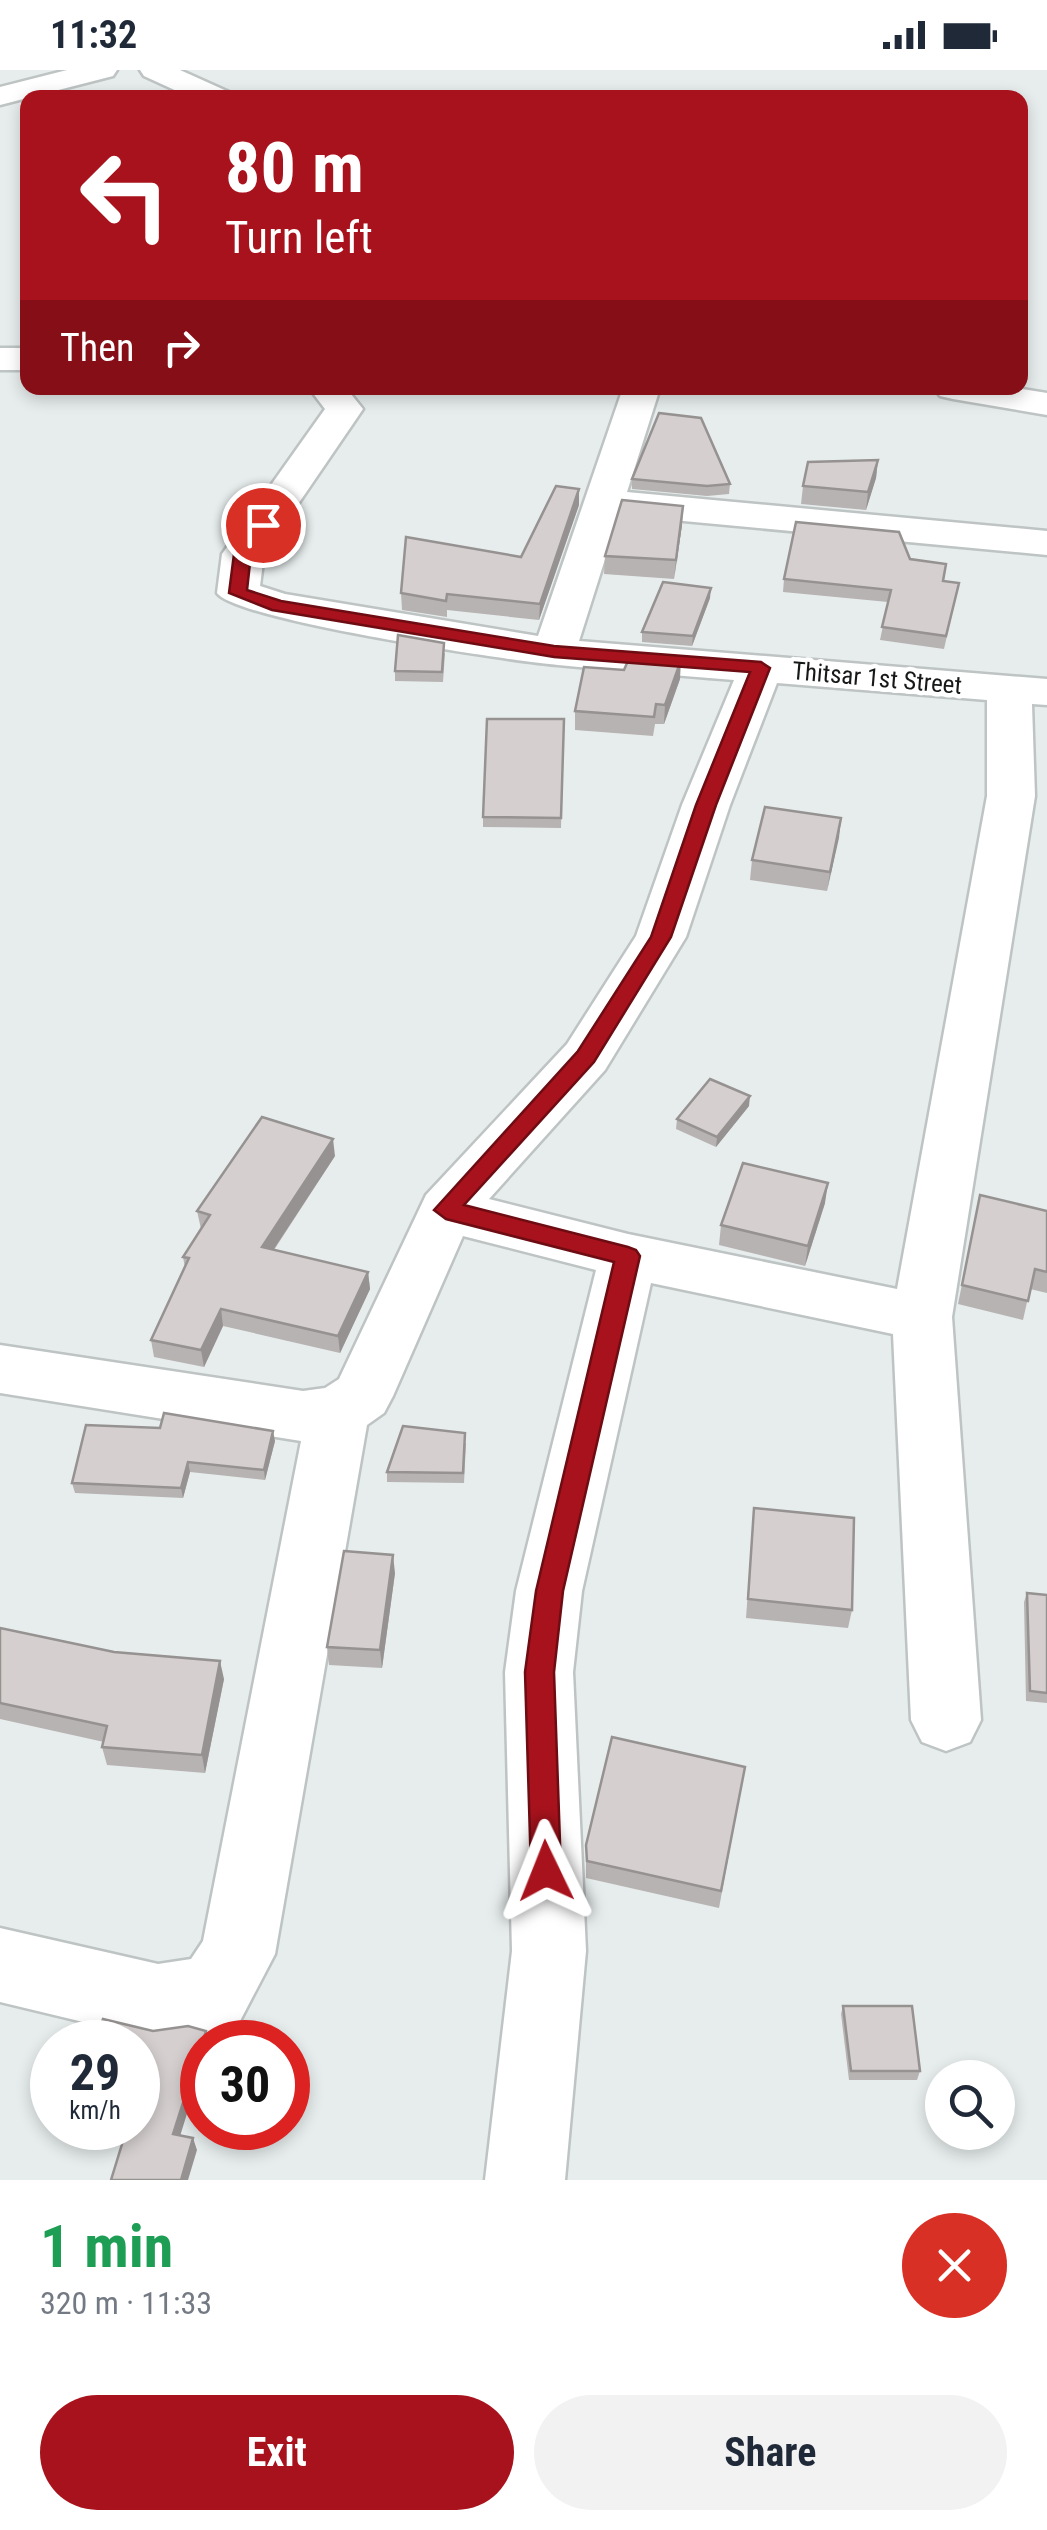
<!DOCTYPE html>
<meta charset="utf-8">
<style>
body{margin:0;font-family:"Roboto Condensed",sans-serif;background:#f2f2f3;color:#1f2937;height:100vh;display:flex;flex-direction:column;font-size:38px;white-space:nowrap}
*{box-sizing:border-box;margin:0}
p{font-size:32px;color:#747a83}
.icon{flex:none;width:55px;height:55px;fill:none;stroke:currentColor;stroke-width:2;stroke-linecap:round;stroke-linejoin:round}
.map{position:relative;height:2110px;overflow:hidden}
.side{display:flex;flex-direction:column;background:#fff;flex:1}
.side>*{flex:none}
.hud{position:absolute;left:20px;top:20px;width:1008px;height:305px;border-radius:20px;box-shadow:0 5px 15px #0003;background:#a8121c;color:#fff;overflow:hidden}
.controls{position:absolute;left:925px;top:1990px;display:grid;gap:20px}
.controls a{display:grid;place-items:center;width:90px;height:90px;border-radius:50%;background:#fff;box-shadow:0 5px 15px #0003;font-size:50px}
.speed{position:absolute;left:30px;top:1950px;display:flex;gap:20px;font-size:50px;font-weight:700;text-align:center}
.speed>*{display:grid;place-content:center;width:130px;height:130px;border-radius:50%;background:#fff;box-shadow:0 5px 15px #0003;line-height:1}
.speed small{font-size:25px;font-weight:400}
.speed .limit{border:15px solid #d22;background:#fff;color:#111}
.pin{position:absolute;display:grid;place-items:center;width:85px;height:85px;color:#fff;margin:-42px;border:5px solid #fff;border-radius:50%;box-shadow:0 2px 10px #0007}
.me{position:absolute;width:110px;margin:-55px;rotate:358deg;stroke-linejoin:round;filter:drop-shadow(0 0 8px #0008)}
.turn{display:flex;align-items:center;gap:35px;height:210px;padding:0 40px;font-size:45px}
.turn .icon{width:130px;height:130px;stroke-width:2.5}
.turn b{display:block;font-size:70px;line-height:85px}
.then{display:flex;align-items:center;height:95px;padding:0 40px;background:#0003;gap:20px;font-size:38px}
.round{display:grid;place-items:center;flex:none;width:105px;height:105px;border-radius:52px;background:#f2f2f3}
.head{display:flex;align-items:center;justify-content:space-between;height:170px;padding:0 40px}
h1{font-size:60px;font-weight:700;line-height:75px;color:#1e9e55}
.button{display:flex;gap:20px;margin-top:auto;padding:20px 40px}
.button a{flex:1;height:115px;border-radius:60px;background:#a8121c;color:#fff;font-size:40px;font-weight:700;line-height:115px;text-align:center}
.button a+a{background:#f2f2f3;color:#1f2937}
.status{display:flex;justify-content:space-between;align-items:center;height:70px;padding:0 50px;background:#fff;direction:ltr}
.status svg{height:28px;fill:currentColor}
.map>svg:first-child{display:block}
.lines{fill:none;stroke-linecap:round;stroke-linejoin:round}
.street-casing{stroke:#bec3c3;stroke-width:5}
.street{fill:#fff;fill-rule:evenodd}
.wall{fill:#b7b3b2}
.shaded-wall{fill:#959291}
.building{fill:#d5d0cf;stroke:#959291;stroke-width:2.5}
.route{fill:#a8121c;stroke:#6d0c12;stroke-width:2.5}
.labels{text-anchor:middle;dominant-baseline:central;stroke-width:9;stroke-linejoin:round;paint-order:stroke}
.far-street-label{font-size:25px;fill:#171919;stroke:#fff}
</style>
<div class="status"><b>11:32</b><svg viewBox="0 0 49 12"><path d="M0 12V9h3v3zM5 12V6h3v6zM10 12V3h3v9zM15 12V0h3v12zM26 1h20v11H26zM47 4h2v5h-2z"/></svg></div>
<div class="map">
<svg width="1047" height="2110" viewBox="0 0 1047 2110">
<rect width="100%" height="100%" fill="#e7eded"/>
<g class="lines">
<g class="street-casing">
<g id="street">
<polygon points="67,0 117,0 113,6 0,35 0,17"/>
<polygon points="140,0 180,0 229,22 233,28 192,28 144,6"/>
<rect x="0" y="278" width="28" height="22"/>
<path d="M309,318h37l17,21 -99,145 -4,32 25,8 253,42 85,-248h37l-33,104 420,39v24l-428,-40 -40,126 468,38v26l-15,-1 3,92 -83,521 29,403 -11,22 -24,9 -24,-9 -11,-22 -18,-386 -242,-51 -69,308 -9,81 13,279 -21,229h-80l27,-229 -7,-279 11,-81 80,-321 -133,-34 -70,160 -9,17 -17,12 -92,529 -35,67 -27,11 -55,8 -158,-38v-74l158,36 33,-5 12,-18 98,-500 -301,-48v-48l303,46 22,-3 14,-9 87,-184 141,-151 69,-108 46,-131 52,-125c-58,-5 -117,-9 -176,-15 -48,-4 -322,-45 -341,-72l5,-39 103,-145zM777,613l210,17v96l-90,493 -269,-55 -139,-35 116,-129 81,-133 44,-132z"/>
<polygon points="934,318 1016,318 1047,323 1047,345 953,329 940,326"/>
</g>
</g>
<use href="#street" class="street"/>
</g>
<g class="wall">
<polygon points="878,390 876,408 866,440 801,434 803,416"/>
<polygon points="632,409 730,414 729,424 707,426 632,419"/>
<polygon points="579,435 539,550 447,540 447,547 402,540 401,523 521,487"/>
<polygon points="682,455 674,509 604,504 605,486"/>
<polygon points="910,489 943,511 959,513 944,579 880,570 888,532 783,522 784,509"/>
<polygon points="710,528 692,576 642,572 642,562"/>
<polygon points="445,583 443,612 395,611 395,601"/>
<polygon points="680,609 664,654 655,654 653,666 575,660 575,641"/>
<polygon points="564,649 561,758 483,757 483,747"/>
<polygon points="841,748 827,821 750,810 752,790"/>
<polygon points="749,1036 716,1077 676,1059 677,1049"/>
<polygon points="335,1086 274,1180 368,1202 370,1219 340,1283 223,1256 204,1297 154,1287 151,1270 185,1198 183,1187 201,1159 197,1141"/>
<polygon points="980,1125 1047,1141 1047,1223 1030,1219 1023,1250 958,1234"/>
<polygon points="825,1133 805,1196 719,1175 721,1155"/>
<polygon points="275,1371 265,1410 190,1402 183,1428 75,1423 72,1413"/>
<polygon points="466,1373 464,1413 387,1412 387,1402"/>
<polygon points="754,1438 852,1540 848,1558 746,1548"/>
<polygon points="395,1503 382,1598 329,1595 327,1577"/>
<polygon points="1027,1523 1047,1525 1047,1633 1026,1631 1024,1532"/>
<polygon points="0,1558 224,1609 205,1703 107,1695 102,1677 104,1672 0,1649"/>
<polygon points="745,1697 719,1838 586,1808 586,1775"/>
<polygon points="843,1936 920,2001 917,2010 849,2010 841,1944"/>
</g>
<g class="shaded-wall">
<polygon points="878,390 876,408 866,440 868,422"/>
<polygon points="579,419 579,435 539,550 540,534"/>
<polygon points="683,436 682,455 674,509 676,490"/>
<polygon points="711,518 710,528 692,576 693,566"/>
<polygon points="681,590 680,609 664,654 665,635"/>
<polygon points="841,748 839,768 827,821 830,802"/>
<polygon points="750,1026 749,1036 716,1077 717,1067"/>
<polygon points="333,1069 335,1086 264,1194 262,1177"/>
<polygon points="828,1113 825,1133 805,1196 808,1176"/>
<polygon points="368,1202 370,1219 340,1283 338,1266"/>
<polygon points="221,1239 223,1256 204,1297 201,1280"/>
<polygon points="273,1361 275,1371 265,1410 264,1400"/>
<polygon points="188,1392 190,1402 183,1428 181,1418"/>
<polygon points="393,1485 395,1503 382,1598 380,1580"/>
<polygon points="220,1591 224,1609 205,1703 202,1685"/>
<polygon points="206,1961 209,1972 202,1972 202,1995 177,2076 173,2064"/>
<polygon points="193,2068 197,2080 188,2110 181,2110"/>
</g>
<g class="building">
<polygon points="659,343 701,348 730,414 707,416 632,409"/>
<polygon points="878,390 868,422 803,416 808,392"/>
<polygon points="556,416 579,419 540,534 447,524 446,531 401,523 406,467 521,487"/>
<polygon points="622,430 683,436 676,490 605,486"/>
<polygon points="796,452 899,462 910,489 946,494 943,511 959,513 946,566 882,557 891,520 784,509"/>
<polygon points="663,512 711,518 693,566 642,562"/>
<polygon points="398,565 444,573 442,602 395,601"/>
<polygon points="630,586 681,590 665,635 656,634 654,647 575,641 584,597 624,600"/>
<polygon points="487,649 564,649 561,748 483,747"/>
<polygon points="765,737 841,748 830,802 752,790"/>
<polygon points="710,1009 750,1026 717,1067 677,1049"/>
<polygon points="262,1047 333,1069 262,1177 368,1202 338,1266 221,1239 201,1280 151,1270 189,1188 183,1187 210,1145 197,1141"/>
<polygon points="743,1093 828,1113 808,1176 721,1155"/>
<polygon points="980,1125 1047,1141 1047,1202 1035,1199 1028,1231 962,1215"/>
<polygon points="164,1343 273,1361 264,1400 188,1392 181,1418 72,1413 86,1355 160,1358"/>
<polygon points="403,1356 465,1363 463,1403 387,1402"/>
<polygon points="754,1438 854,1448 852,1540 748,1529"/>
<polygon points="344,1481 393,1485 380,1580 327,1577"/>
<polygon points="1027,1523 1047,1525 1047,1623 1030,1621"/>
<polygon points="0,1558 114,1582 220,1591 202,1685 102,1677 107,1656 0,1633"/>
<polygon points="612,1667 745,1697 721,1821 587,1791 586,1775"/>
<polygon points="843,1936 912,1936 920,2001 851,2001"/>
<polygon points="103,1949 153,1961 188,1956 206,1961 173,2064 193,2068 181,2110 111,2110 127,2058 138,2058 138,1972 94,1972"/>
</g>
<polygon class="route" points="263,450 271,455 251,484 247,520 281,531 554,576 761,592 770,598 716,735 671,867 594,992 464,1135 628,1177 636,1180 640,1186 563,1521 554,1602 561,1801 557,1811 546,1815 536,1811 531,1801 525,1602 536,1521 614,1192 446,1149 434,1140 578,981 651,867 696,735 750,602 554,587 272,540 229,523 234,484 257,451"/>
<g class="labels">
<g class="far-street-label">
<text transform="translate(877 608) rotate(5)">Thitsar 1st Street</text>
</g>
</g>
</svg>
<div class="controls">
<a><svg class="icon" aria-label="search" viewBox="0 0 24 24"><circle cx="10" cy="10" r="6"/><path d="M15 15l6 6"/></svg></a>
</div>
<div class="speed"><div>29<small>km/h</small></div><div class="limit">30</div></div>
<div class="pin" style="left:263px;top:455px;background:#d93025"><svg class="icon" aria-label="arrive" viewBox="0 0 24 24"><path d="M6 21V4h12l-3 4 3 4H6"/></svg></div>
<svg class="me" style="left:546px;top:1801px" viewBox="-20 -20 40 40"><path d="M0-17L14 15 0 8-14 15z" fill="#a8121c" stroke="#fff" stroke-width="4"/></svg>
<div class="hud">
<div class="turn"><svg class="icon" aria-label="left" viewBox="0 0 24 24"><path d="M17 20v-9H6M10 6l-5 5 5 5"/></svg><div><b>80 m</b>Turn left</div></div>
<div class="then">Then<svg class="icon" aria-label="right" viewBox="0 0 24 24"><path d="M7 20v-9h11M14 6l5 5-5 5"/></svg></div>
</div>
</div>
<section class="side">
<div class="head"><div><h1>1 min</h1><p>320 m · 11:33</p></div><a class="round" style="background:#d93025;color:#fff"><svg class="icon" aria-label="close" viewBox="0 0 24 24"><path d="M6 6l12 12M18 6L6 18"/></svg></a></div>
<div class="button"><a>Exit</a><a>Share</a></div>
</section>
